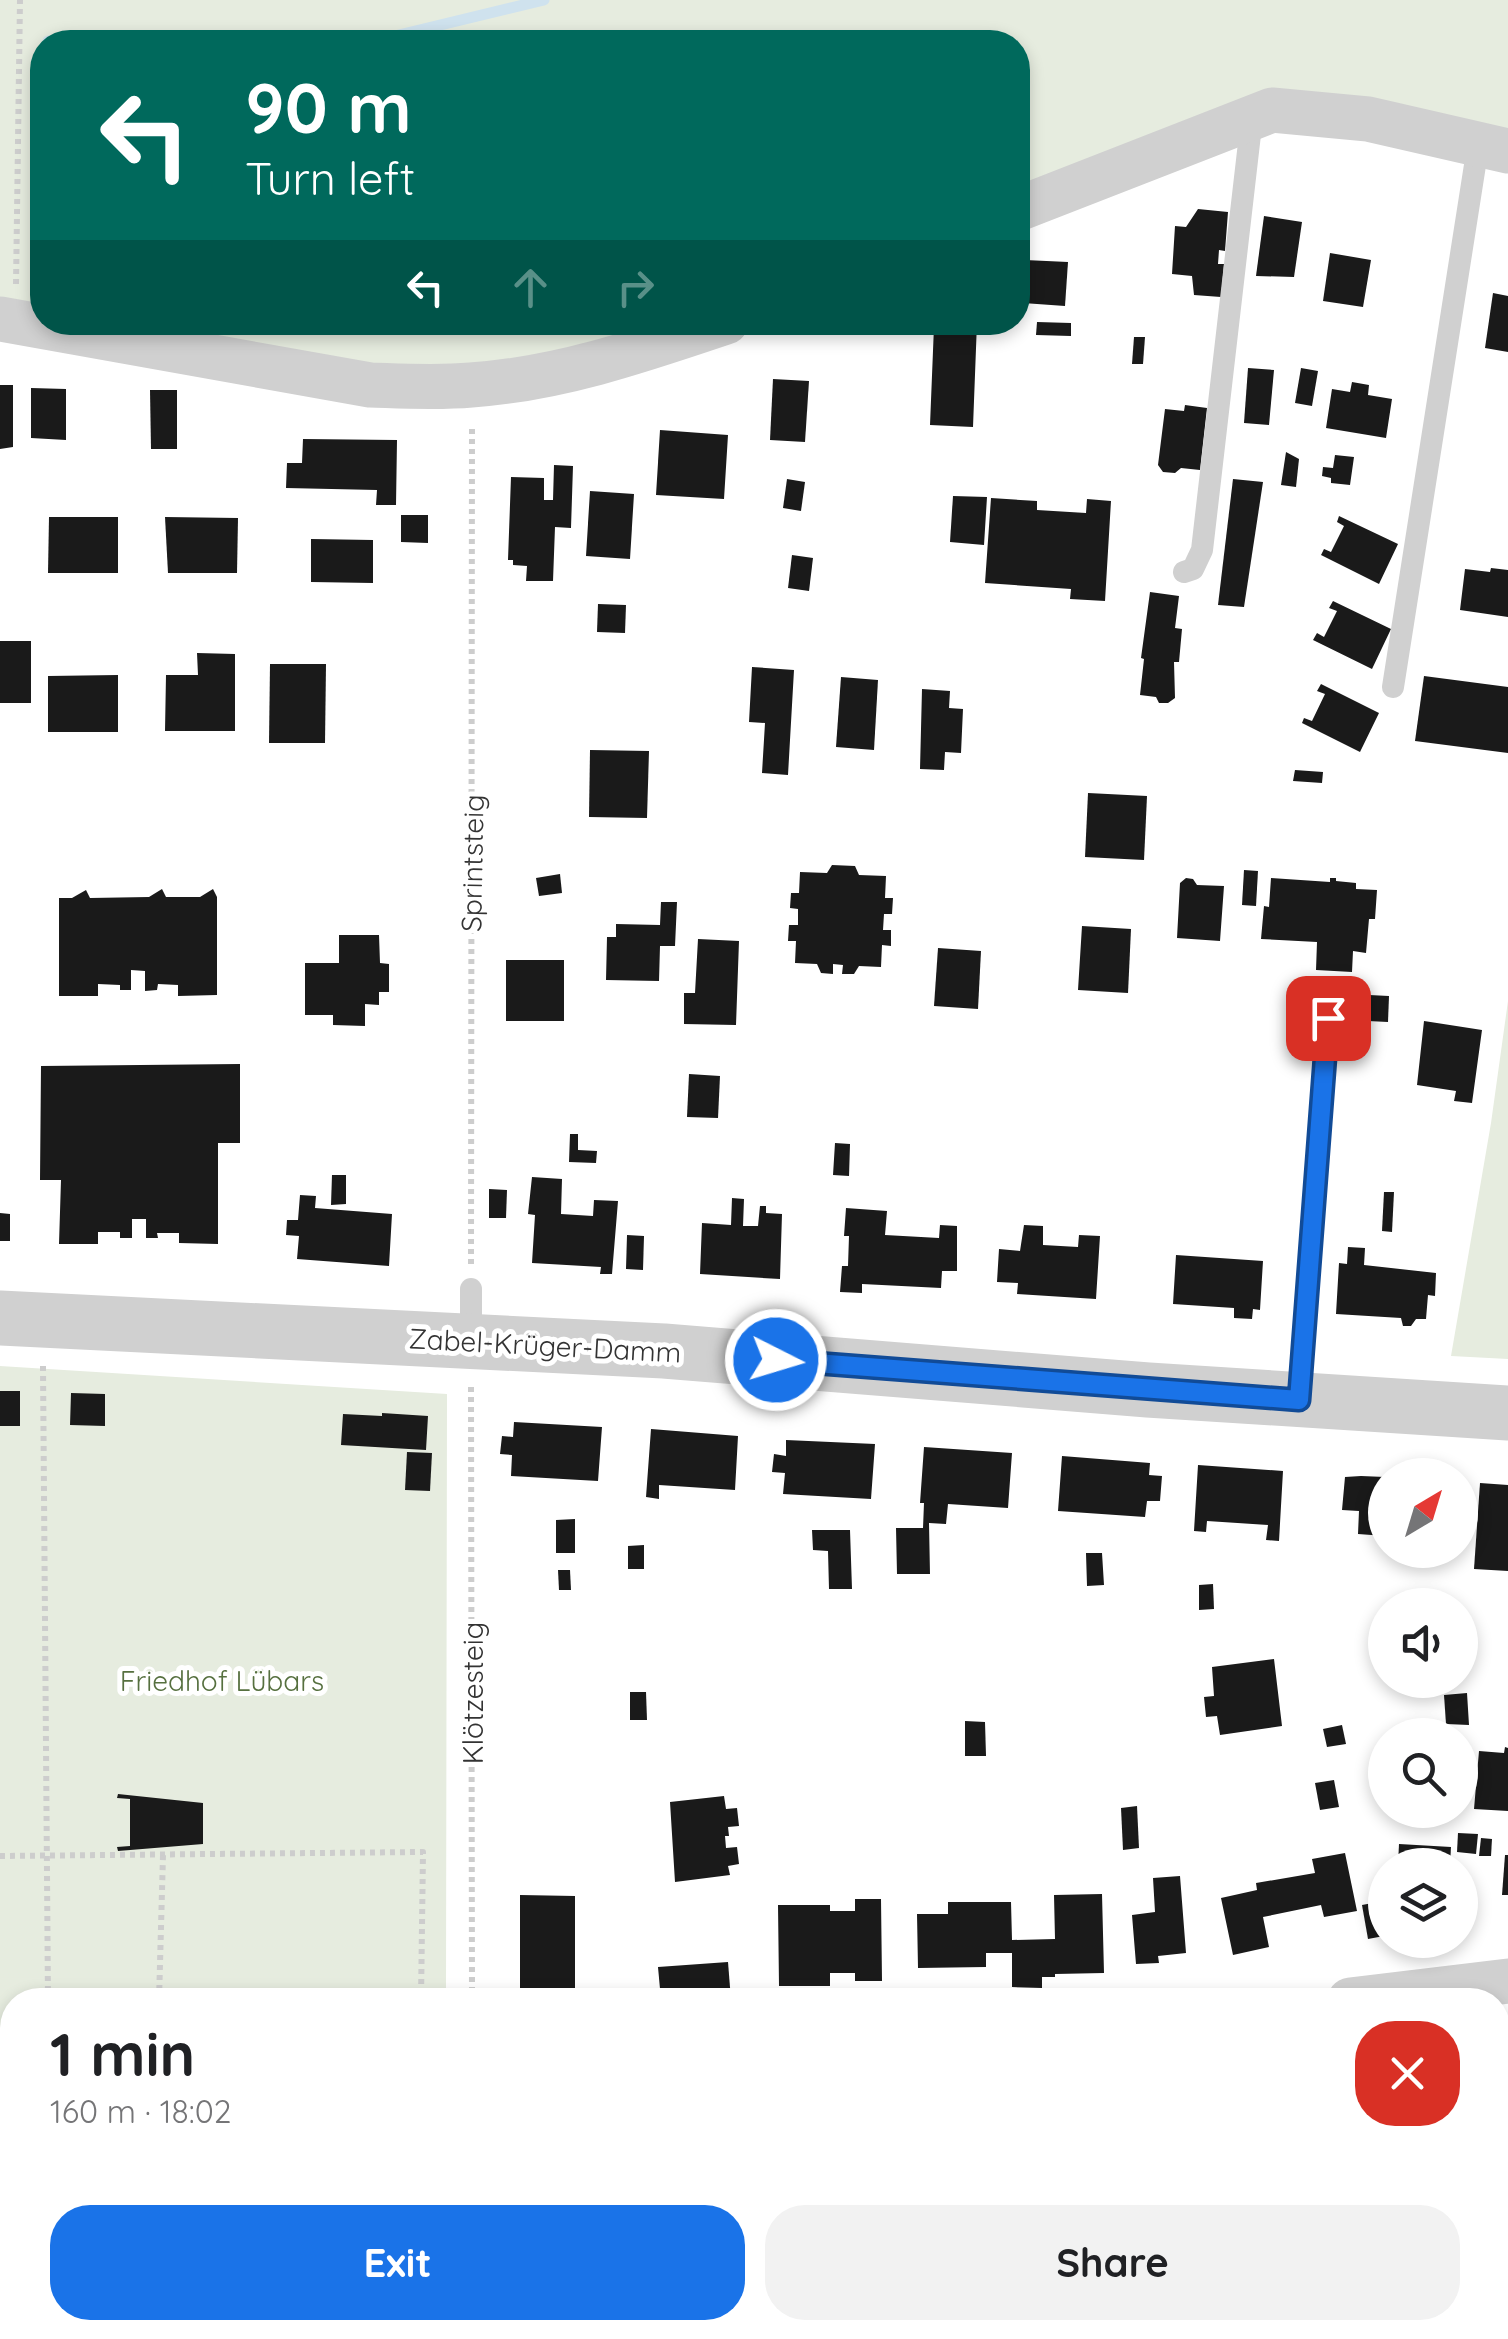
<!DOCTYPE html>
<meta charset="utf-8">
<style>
body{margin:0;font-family:Quicksand,sans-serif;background:#f2f2f2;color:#202124;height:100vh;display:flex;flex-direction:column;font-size:38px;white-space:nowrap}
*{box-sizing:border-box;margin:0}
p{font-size:32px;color:#757577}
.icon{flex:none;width:55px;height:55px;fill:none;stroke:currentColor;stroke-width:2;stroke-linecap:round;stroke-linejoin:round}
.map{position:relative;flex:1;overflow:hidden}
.details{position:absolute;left:0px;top:1988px;width:1510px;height:352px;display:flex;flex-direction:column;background:#fff;border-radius:40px 40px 0 0;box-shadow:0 5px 15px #0003}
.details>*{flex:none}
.guide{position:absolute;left:30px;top:30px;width:1000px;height:305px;border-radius:40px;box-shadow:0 5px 15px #0003;background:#00695c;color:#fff;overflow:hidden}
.needle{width:65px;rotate:38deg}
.fabs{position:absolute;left:1368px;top:1458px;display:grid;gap:20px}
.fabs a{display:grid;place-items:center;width:110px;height:110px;border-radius:50%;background:#fff;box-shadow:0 5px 15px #0003;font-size:50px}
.pin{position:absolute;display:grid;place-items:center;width:85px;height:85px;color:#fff;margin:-42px;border-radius:20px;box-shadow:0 5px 15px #0006}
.me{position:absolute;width:110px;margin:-55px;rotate:95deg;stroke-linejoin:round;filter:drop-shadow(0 0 8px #0008)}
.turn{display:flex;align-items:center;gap:35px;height:210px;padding:0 50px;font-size:45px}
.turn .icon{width:130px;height:130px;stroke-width:2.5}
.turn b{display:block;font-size:70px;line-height:85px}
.lanes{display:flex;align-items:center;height:95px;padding:0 50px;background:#0003;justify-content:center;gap:50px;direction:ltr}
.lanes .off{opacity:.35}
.round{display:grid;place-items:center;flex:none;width:105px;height:105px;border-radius:40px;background:#f2f2f2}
.headline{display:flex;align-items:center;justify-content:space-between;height:170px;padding:0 50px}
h1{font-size:60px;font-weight:700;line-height:75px}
.cta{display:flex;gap:20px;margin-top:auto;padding:20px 50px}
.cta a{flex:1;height:115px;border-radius:40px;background:#1a73e8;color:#fff;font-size:40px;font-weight:700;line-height:115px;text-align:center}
.cta a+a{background:#f2f2f2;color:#202124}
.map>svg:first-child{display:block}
.green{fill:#e6ecdf}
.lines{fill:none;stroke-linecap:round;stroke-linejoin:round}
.stream{stroke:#cfe2ee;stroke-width:11}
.building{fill:#1a1a1a}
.path{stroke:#cdcdcd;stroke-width:6;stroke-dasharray:5 5;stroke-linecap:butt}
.service{stroke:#d0d0d0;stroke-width:22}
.minor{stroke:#d0d0d0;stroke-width:45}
.tertiary{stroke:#d0d0d0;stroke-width:55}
.route-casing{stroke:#114b97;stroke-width:25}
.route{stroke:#1a73e8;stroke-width:18}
.labels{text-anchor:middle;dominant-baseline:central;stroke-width:10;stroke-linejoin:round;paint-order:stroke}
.street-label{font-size:28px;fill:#333;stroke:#fff}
.park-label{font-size:28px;fill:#56703f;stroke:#fff}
</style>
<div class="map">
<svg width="1508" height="2339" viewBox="0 0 1508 2339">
<rect width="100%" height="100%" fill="#fff"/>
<g class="green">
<polygon points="0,0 1508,0 1508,139 1362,105 1018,190 1018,42 42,42 42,314 0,307"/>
<polygon points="97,323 665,323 478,372 371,368"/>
<polygon points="1508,1001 1508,1359 1451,1356 1491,1123"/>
<polygon points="0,1366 447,1394 446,2000 12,2000 12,2328 446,2328 446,2339 0,2339"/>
</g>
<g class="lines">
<g class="stream">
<polyline points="48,41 109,42"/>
<polyline points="370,42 544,0"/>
</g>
</g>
<g class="building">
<polygon points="1198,209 1228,212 1225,251 1219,250 1218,264 1224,264 1221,297 1194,295 1192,276 1172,274 1175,226 1186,227"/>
<polygon points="1264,216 1302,222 1294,277 1256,276"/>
<polygon points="1330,253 1371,260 1363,307 1323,301"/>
<polygon points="1025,260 1068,262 1065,306 1023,303"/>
<polygon points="1493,293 1508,296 1508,352 1485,348"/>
<polygon points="947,322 977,322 973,427 930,425 934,326 947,326"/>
<polygon points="1037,322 1071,323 1071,336 1036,335"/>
<polygon points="1134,337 1145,337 1143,364 1132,364"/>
<polygon points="1248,368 1274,370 1269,425 1244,423"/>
<polygon points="1301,368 1318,371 1312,406 1295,403"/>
<polygon points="773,379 809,381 805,442 770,440"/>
<polygon points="1352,382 1369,385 1368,395 1392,399 1386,438 1326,428 1332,389 1350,392"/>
<polygon points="0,385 13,385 13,447 0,449"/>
<polygon points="31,388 66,389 66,440 31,438"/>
<polygon points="150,390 177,390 177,449 151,449"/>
<polygon points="1185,405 1207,408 1200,470 1181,468 1175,473 1163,472 1158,465 1165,409 1184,411"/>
<polygon points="660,430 728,435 724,499 656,495"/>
<polygon points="303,439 397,440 396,505 376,505 377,490 286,488 287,463 302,463"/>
<polygon points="1286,452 1299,459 1296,487 1281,485"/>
<polygon points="1335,455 1354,457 1350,485 1331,483 1331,478 1322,476 1323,467 1333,468"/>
<polygon points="554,465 573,466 571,528 555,527 553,581 526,581 527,566 513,565 513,560 508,560 511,477 544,478 544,500 553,500"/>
<polygon points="787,479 805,482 801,511 783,508"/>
<polygon points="1233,479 1263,482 1244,607 1218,605"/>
<polygon points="590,491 634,494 630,559 586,556"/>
<polygon points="953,496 987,497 984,545 950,542"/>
<polygon points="991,498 1037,501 1037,510 1086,513 1087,499 1111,501 1105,601 1070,599 1071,589 985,583"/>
<polygon points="401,515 428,515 428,543 401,542"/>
<polygon points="1339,516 1398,544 1379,584 1321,555 1324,549 1331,552 1344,526 1337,522"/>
<polygon points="49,517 118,517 118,573 48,573"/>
<polygon points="165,517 238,518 237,573 168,573"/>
<polygon points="311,539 373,540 373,583 311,582"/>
<polygon points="792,555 813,558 809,591 788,588"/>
<polygon points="1491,568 1508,570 1508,617 1460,610 1465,569 1490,572"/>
<polygon points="1150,592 1179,596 1175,628 1182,629 1179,662 1174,662 1175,698 1168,703 1159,703 1156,697 1140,695 1144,659 1141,658"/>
<polygon points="1333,601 1391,629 1372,669 1313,640 1317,633 1324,637 1337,611 1329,608"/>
<polygon points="598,604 626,605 625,633 597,632"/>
<rect x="0" y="641" width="31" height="62"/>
<polygon points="197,653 235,654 235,731 165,731 166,675 198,675"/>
<polygon points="270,664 326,664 325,743 269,743"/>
<polygon points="752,667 794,670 788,775 762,773 765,723 749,722"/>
<polygon points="118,675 118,732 48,732 48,676"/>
<polygon points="1424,676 1508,687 1508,753 1415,741"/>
<polygon points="841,677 878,680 874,750 836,747"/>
<polygon points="1321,684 1379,713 1360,752 1302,723 1304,718 1312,721 1325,694 1317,691"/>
<polygon points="922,689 950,691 949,708 963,709 961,753 945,752 944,770 920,769"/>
<polygon points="590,750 649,751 647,818 589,817"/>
<polygon points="1295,770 1323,772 1322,783 1293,781"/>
<polygon points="1088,793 1147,796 1144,860 1085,857"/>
<polygon points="832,865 855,866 859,875 886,876 885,898 893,898 892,914 884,914 883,930 891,930 891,946 882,945 881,967 859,966 854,974 842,974 843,965 833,964 833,974 821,973 817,964 795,963 796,941 788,941 789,925 798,925 798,909 790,908 791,893 799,893 800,872 827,873"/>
<polygon points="1244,870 1258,871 1256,906 1242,905"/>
<polygon points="560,874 562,893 539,896 536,878"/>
<polygon points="1186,878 1193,879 1197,885 1224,886 1220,941 1177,938 1180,883"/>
<polygon points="1271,878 1330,882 1330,878 1336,878 1336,881 1356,883 1356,889 1377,890 1375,919 1369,919 1366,953 1353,951 1352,972 1316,970 1317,942 1261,939 1264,906 1269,907"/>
<polygon points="162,889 166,897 200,897 213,889 217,897 217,995 178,996 178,985 158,984 157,990 145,991 145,971 131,970 131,990 120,990 120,985 98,984 98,996 59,996 59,898 72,898 86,890 90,898 149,897"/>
<polygon points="661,902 677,902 675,946 660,946 659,981 606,980 607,937 616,937 616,924 660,925"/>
<polygon points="1082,926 1131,929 1128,993 1078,990"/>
<polygon points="339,935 379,935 380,963 389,964 389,992 379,992 379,1005 365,1004 365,1026 333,1025 333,1015 305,1015 305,963 339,963"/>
<polygon points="698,939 739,941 736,1025 684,1024 684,993 695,993"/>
<polygon points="938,948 981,951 978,1009 934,1006"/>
<rect x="506" y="960" width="58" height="61"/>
<polygon points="1349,994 1389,996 1388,1022 1348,1020"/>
<polygon points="1424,1021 1482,1030 1472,1103 1454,1101 1456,1091 1417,1085"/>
<polygon points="240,1064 240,1143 218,1143 218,1244 179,1243 179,1233 157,1233 158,1238 146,1238 146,1219 132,1219 132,1238 120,1238 120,1232 98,1232 98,1244 59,1244 61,1180 40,1180 41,1066"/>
<polygon points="689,1074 720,1076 718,1118 687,1117"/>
<polygon points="570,1134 578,1134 578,1150 597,1151 596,1163 569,1162"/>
<polygon points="835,1143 850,1144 849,1176 833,1175"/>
<polygon points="332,1175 346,1175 346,1204 331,1205"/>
<polygon points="532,1177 562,1179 561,1214 593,1216 594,1200 618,1201 612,1274 600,1274 601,1267 532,1263 535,1215 528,1214"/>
<polygon points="489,1189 507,1190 506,1218 489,1218"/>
<polygon points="1384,1192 1394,1192 1392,1232 1382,1231"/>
<polygon points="300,1195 316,1196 315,1208 392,1214 389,1266 297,1259 299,1236 286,1235 287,1220 298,1220"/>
<polygon points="732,1198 744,1199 743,1226 758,1226 760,1206 766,1206 766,1213 782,1214 780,1279 700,1274 702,1223 731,1225"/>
<polygon points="846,1208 887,1211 885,1235 939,1238 940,1225 957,1226 957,1271 942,1271 941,1288 862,1284 862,1293 840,1292 842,1266 848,1266 849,1236 844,1236"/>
<polygon points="0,1213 10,1214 10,1241 0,1241"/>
<polygon points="1024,1225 1043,1226 1043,1245 1078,1247 1079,1235 1100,1236 1096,1299 1017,1294 1018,1283 997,1282 999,1249 1020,1251"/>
<polygon points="627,1235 644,1236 643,1270 626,1269"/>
<polygon points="1348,1247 1365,1248 1364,1265 1436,1273 1435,1296 1428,1295 1426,1319 1416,1319 1411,1326 1403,1326 1401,1318 1336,1314 1339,1263 1347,1264"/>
<polygon points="1176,1255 1263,1261 1260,1310 1253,1309 1252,1319 1234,1318 1234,1308 1173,1304"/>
<rect x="0" y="1391" width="20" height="35"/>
<polygon points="71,1393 105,1394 105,1426 70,1425"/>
<polygon points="382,1413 428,1416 426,1450 341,1445 343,1414 382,1416"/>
<polygon points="514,1422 602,1427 598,1481 511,1476 512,1455 500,1454 502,1436 513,1437"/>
<polygon points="651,1429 738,1436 735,1490 659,1485 659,1499 646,1497"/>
<polygon points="786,1440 875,1444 871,1499 783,1494 785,1473 772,1472 774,1454 786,1456"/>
<polygon points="924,1447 1012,1453 1008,1508 948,1504 946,1524 929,1523 930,1574 897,1574 896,1528 923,1528 924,1503 920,1503"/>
<polygon points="407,1452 432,1453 430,1491 405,1490"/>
<polygon points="1062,1456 1150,1463 1149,1475 1162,1476 1160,1501 1147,1501 1145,1517 1058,1511"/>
<polygon points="1198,1465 1283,1471 1279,1541 1266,1540 1268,1525 1207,1521 1206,1532 1194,1531"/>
<polygon points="1361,1476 1385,1477 1385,1536 1358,1534 1359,1511 1342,1510 1345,1477"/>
<polygon points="1480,1483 1508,1485 1508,1571 1474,1569"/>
<polygon points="575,1519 575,1553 556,1553 556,1520"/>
<polygon points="812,1530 850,1530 852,1589 829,1589 828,1551 813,1550"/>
<polygon points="644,1545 644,1569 628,1569 628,1546"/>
<polygon points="1086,1553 1102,1553 1104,1585 1087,1586"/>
<polygon points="558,1570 570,1570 571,1590 559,1590"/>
<polygon points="1213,1584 1214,1609 1199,1610 1199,1585"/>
<polygon points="1274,1659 1282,1726 1220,1735 1217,1716 1206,1717 1204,1697 1214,1696 1212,1667"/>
<polygon points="630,1692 646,1692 647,1720 630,1720"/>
<polygon points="1467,1693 1469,1725 1446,1724 1444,1695"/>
<polygon points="965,1721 985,1722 986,1756 965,1756"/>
<polygon points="1342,1725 1346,1744 1327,1747 1323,1729"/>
<polygon points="1505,1747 1508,1748 1508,1811 1474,1809 1479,1751 1504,1753"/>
<polygon points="1334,1780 1339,1807 1320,1810 1315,1783"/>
<polygon points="118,1794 203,1803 203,1844 118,1851 117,1847 130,1846 130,1799 117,1798"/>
<polygon points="724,1796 726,1809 737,1808 739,1826 728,1827 729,1836 725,1836 726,1848 737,1847 739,1864 728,1866 730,1875 675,1882 670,1802"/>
<polygon points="1137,1806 1139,1848 1123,1850 1121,1808"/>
<polygon points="1458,1833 1478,1834 1476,1854 1457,1852"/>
<polygon points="1481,1838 1492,1839 1491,1856 1479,1856"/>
<polygon points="1399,1844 1451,1847 1450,1865 1398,1865"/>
<polygon points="1345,1853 1357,1911 1324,1917 1321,1905 1263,1917 1269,1947 1233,1955 1221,1898 1257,1890 1256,1883 1315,1873 1312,1859"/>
<polygon points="1505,1855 1508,1855 1508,1895 1502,1895"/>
<polygon points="1180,1876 1186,1953 1158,1956 1159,1963 1136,1964 1132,1915 1155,1912 1153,1878"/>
<polygon points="1102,1894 1104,1973 1055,1974 1055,1977 1042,1977 1042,1988 1012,1987 1012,1953 986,1953 986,1967 918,1968 917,1914 948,1914 948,1902 1011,1902 1012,1940 1055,1939 1054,1895"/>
<polygon points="520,1895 575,1896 575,2000 520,2000"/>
<polygon points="855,1899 881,1899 882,1981 855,1981 855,1973 830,1973 830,1986 779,1986 778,1905 830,1905 830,1911 855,1911"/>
<polygon points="1378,1902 1384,1936 1368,1939 1362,1905"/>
<polygon points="728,1962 731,2000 661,2000 658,1967"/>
<polygon points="1506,2039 1508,2101 1498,2102 1498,2041"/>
<polygon points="1508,2123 1508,2199 1498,2202 1498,2125"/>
<polygon points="1508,2308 1508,2339 1463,2339 1460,2333 1471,2328 1498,2328 1498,2314"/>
<rect x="586" y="2328" width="60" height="11"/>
<polygon points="695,2328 721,2328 722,2337 696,2339"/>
<polygon points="801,2328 864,2328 865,2339 802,2339"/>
<polygon points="906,2328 943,2328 943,2330 907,2334"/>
<polygon points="1004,2328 1052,2328 1055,2339 1025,2339 1024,2333 1005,2334"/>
<polygon points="1192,2328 1209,2328 1213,2336 1205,2339 1168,2339"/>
<polygon points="1254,2328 1308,2328 1285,2339 1260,2339"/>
</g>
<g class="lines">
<g class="path">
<polyline points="16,284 20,0"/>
<polyline points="471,1264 472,427"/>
<polyline points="43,1366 48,2000"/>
<polyline points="471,1387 472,2000"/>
<polyline points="0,1856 423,1852 421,2000"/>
<polyline points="159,2000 163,1855"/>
<polyline points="158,2328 158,2339"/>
<polyline points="47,2339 47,2328"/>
<polyline points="414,2339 414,2328"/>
</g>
<g class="service">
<polyline points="1184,572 1193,569 1202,550 1252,117"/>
<polyline points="1393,687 1478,146"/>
<polyline points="471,1340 471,1289"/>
<polyline points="1299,1401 1327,1018"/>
</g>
<g class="minor">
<polyline points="1018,209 1272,110 1368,119 1508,151"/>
<path d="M0,319l370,66c33,1 67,3 101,0 88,-6 172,-35 255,-63"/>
<polyline points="1350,2000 1508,1981"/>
<polyline points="471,2328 471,2339"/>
</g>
<polyline class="tertiary" points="0,1318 664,1351 1148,1390 1508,1413"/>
</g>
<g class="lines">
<g class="route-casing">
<polyline id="route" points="776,1360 1299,1400 1328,1018"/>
</g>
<use href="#route" class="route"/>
</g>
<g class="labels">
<g class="street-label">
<text transform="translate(472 863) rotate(-89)">Sprintsteig</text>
<text transform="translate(545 1345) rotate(3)">Zabel-Krüger-Damm</text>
<text transform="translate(472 1693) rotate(-90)">Klötzesteig</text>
</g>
<g class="park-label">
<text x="222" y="1680">Friedhof Lübars</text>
</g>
</g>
</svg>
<div class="fabs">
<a><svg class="needle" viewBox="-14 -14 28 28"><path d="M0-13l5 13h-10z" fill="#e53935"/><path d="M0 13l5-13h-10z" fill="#757577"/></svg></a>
<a><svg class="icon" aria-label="sound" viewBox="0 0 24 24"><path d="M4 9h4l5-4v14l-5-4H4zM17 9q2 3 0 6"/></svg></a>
<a><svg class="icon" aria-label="search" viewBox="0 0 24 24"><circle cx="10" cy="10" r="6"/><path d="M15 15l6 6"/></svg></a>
<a><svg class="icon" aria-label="layers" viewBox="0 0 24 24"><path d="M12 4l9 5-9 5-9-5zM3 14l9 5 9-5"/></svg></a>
</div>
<div class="pin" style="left:1328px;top:1018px;background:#d93025"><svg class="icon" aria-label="arrive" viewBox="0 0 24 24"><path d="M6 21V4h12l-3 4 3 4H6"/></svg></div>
<svg class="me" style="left:776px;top:1360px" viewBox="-20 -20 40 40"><circle r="17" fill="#1a73e8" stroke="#fff" stroke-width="3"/><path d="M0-11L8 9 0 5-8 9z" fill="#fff"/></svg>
<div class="guide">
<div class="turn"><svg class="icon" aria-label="left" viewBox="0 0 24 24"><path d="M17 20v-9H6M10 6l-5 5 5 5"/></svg><div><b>90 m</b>Turn left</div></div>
<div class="lanes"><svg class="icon" aria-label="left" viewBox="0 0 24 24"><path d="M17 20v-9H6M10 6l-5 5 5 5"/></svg><svg class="icon off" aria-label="ahead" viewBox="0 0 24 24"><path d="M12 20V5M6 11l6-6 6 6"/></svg><svg class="icon off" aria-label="right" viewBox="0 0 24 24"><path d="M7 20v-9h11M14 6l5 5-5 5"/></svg></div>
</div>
<section class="details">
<div class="headline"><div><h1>1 min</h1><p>160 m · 18:02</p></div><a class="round" style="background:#d93025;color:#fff"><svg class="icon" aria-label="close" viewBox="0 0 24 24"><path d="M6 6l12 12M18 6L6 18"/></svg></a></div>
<div class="cta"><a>Exit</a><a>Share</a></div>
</section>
</div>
